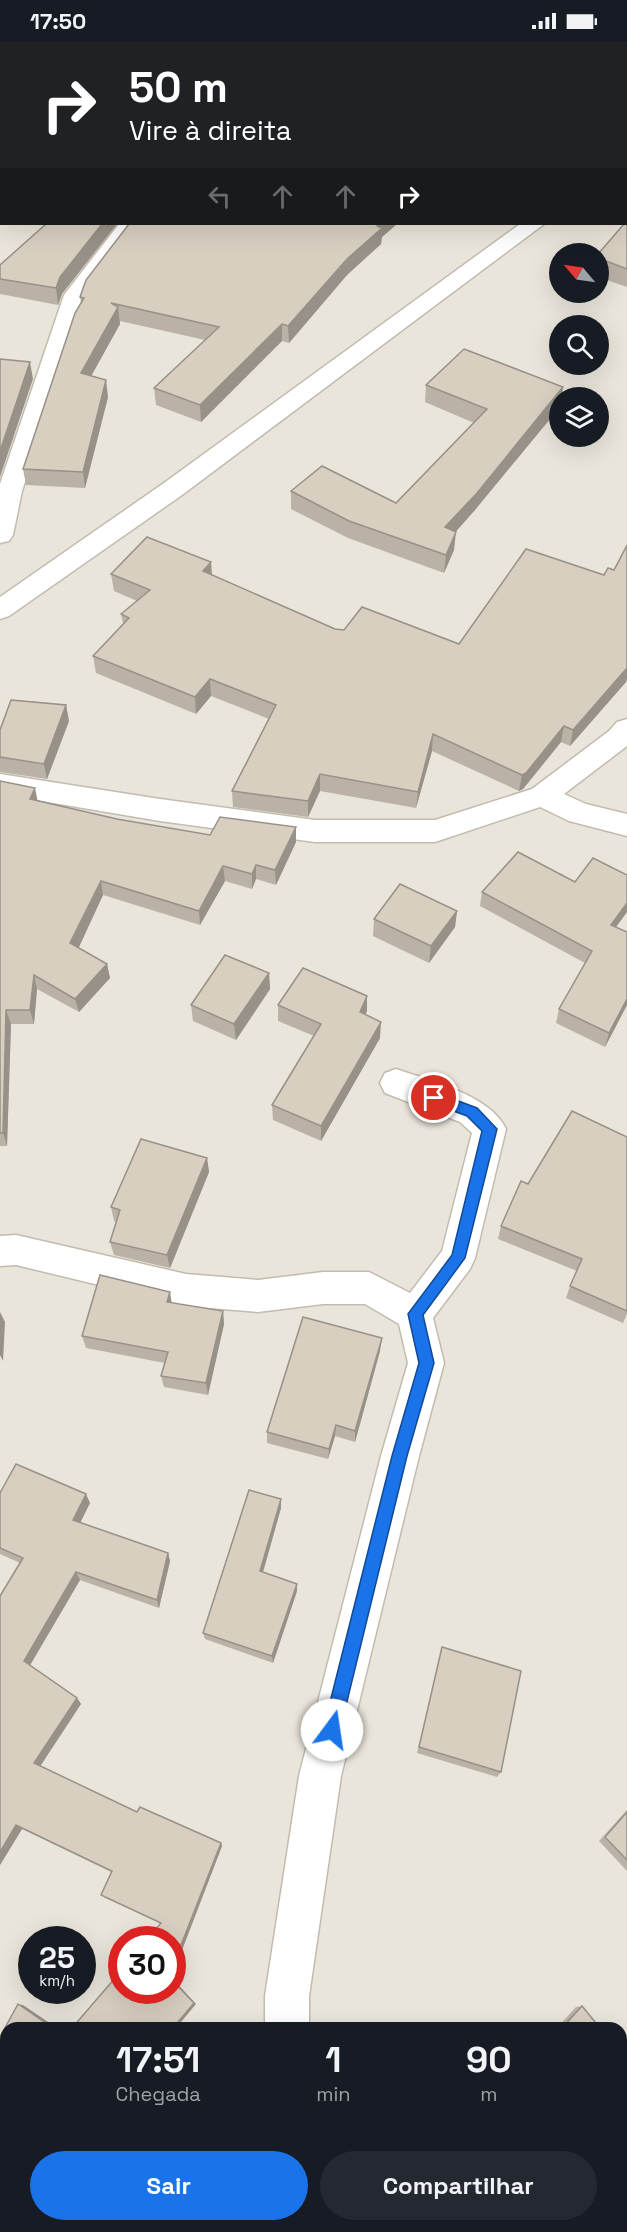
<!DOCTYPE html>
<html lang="pt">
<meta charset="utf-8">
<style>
body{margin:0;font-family:"Space Grotesk",sans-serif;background:#242831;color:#f1f3f6;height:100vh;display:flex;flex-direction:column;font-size:22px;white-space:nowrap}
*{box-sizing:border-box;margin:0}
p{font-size:20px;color:#9ea1a6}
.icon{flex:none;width:33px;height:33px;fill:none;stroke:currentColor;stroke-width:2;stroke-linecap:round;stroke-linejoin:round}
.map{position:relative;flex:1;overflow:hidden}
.panel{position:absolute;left:0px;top:1980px;width:627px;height:210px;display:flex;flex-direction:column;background:#171b24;border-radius:18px 18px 0 0;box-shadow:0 6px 24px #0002}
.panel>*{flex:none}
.top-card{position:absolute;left:0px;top:0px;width:627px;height:183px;box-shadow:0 6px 24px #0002;background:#202124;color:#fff;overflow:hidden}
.needle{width:39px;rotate:299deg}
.fabs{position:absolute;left:549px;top:201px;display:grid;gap:12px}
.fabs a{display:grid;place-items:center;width:60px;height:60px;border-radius:50%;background:#171b24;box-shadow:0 6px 24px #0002;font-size:30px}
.speed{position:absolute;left:18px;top:1884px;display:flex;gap:12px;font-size:30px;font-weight:700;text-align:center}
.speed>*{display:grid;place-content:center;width:78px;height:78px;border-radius:50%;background:#171b24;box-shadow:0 6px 24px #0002;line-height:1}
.speed small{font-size:15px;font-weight:400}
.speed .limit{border:9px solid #d22;background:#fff;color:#111}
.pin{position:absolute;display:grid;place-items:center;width:51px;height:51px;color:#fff;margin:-26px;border:3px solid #fff;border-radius:50%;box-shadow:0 2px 6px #0007}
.me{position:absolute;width:66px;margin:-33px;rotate:14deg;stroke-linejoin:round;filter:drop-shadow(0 0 4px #0008)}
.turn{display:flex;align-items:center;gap:21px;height:126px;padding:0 30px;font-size:27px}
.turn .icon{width:78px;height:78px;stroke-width:2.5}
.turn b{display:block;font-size:42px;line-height:51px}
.lanes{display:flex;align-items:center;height:57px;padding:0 30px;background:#0003;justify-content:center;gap:30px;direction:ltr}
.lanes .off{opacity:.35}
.eta{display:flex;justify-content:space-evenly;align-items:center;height:102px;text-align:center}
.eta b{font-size:36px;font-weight:800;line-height:42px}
.primary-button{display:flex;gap:12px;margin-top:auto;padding:12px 30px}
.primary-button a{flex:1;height:69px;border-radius:36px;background:#1a73e8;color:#fff;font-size:24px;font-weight:800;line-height:69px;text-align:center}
.primary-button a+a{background:#242831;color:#f1f3f6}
.status{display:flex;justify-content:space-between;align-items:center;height:42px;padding:0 30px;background:#171b24;direction:ltr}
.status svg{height:16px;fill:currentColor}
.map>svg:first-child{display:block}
.residential{fill:#eae5da;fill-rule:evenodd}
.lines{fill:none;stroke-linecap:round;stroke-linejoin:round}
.minor-casing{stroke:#c2bbae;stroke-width:3}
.minor{fill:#fff;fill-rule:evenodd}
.wall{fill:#bab2a6}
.shaded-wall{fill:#979187}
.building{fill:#d8cfc1;stroke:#979187;stroke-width:1.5}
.route{fill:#1a73e8;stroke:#114b97;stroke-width:1.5}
</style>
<div class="status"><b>17:50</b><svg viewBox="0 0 49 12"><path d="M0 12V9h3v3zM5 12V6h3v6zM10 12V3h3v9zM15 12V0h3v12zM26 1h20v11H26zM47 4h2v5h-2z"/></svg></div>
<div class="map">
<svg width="627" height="2190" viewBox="0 0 627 2190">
<rect width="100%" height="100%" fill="#f6f3ec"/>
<path class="residential" d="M0,0h627v2190h-627zM2,2h624v180h-624zM560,212h38v38h-38zM560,284h38v38h-38zM560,356h38v38h-38zM32,1898h50v50h-50zM122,1898h50v50h-50zM6,1986h615v198h-615z"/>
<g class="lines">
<g class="minor-casing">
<g id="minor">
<polygon points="324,0 343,0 323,2"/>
<polygon points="119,182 141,182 86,253 22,449 13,493 9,499 0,501 0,442 64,253"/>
<polygon points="520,182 544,182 182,453 9,574 0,577 0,555 164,441"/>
<polygon points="627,677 627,704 564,752 586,762 627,772 627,794 569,779 540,765 435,800 315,800 160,779 0,752 0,732 160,757 315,778 435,778 532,747 609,689 617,680"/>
<path d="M396,1027c35,12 94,26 110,60l-31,129 -5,11 -37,49 11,45 -25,93 -78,320 -32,220v32h-44v-32l34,-220 82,-320 27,-93 -9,-39 -34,-20h-42l-65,8 -72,-6 -170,-41 -16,1v-30l16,-1 170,39 72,6 65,-8h46l41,21 32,-42 30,-118 -12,-11 -75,-29 -5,-10 5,-10z"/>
<polygon points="236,2184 284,2184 283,2190 235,2190"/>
</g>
</g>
<use href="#minor" class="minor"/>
</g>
<g class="wall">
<polygon points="391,0 486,0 484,2 395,2"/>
<rect x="0" y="91" width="2" height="58"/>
<polygon points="627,178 627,245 598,235 598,212"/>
<polygon points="46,182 62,252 58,263 0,252 0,223"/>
<polygon points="129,182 397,182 382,195 381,202 347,233 289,301 282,299 201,380 156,363 154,346 205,298 120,279 120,282 91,334 108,355 85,446 26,443 23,427 81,261 80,255"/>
<polygon points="426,343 563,345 475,468 455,490 454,508 444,531 348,496 291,467 291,449 396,461 474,381 425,360"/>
<polygon points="627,503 627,637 626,640 570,704 561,700 523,747 519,749 432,709 416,766 320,749 308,775 233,765 232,749 269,677 211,654 196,672 96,631 93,614 123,582 121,572 137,559 114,549 111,532 211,520 212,533 335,587 459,602 604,533 614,528"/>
<polygon points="66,663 69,679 47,737 0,730 0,688"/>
<polygon points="0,739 37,758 117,777 210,793 296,785 296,800 276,843 256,837 252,847 225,839 200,883 103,853 78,906 107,922 110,936 79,970 37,947 34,982 11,982 7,1104 0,1104"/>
<polygon points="482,850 627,870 616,885 627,963 605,1005 556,981 559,967 585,921 480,864"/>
<polygon points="457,869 455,885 429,921 373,894 374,877"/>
<polygon points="269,931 270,947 236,998 193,979 191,963"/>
<polygon points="278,963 367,969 365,973 380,996 321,1099 273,1078 272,1063 314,994 278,979"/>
<polygon points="627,1095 627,1272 623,1281 566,1256 570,1244 577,1229 498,1197 501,1184 528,1142"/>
<polygon points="207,1116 209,1130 170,1226 114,1213 110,1200 116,1180 114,1179 111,1165"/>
<polygon points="172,1261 223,1269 224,1282 208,1353 164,1345 161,1334 165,1321 86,1306 82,1294"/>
<polygon points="380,1309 355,1400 335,1394 328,1417 267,1401 267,1390"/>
<polygon points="0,1451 90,1461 80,1481 168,1511 170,1519 159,1566 80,1538 30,1623 77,1656 81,1662 40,1724 137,1770 221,1801 222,1804 172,1934 172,1898 160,1881 105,1856 101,1853 111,1830 22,1787 0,1823 20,1521 0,1512"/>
<polygon points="281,1457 281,1466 263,1530 297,1542 297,1549 273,1621 205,1597 203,1591"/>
<polygon points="442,1605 501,1730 497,1735 417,1711"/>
<polygon points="627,1768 627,1829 599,1799"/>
<polygon points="582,1964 600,1986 557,1986 576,1965"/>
</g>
<g class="shaded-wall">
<polygon points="466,0 486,0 484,2 463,2"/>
<polygon points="0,39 2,49 2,55 0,56"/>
<polygon points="2,68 2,86 0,87 0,69"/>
<polygon points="102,182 117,182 62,252 58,263 56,246 60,235"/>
<polygon points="379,182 397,182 382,195 381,202 347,233 289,301 288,284"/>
<polygon points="118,265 120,282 84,347 81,331"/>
<polygon points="282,282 282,299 201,380 200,363"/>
<polygon points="30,320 33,337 0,435 0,409"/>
<polygon points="106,338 108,355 85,446 83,430"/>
<polygon points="563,345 562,356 560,356 560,365 475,468 444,503 445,485"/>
<polygon points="456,490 454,508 444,531 446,513"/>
<polygon points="211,520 212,538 203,529"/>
<polygon points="627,626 627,637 626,640 570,704 573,688"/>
<polygon points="210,637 211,654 196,672 195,655"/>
<polygon points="66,663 69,679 47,737 44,722"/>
<polygon points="564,684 561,700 523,747 519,749 522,733"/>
<polygon points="433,692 432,709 416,766 418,750"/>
<polygon points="320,732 320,749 308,775 308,759"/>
<polygon points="35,746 38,761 30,757"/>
<polygon points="296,785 296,800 276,843 275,828"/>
<polygon points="256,823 256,837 252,847 252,832"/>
<polygon points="223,824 225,839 200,883 199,869"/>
<polygon points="101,839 103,853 74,916 70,901"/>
<polygon points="627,861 627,870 607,897 611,883"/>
<polygon points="457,869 455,885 429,921 431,904"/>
<polygon points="107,922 110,936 79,970 75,957"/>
<polygon points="269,931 270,947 236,998 234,982"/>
<polygon points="34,933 37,947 34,982 30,968"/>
<polygon points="367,954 367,969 359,986 360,970"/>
<polygon points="627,957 627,963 605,1005 609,991"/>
<polygon points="6,968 11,982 7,1104 3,1091"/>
<polygon points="381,980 380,996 321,1099 321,1084"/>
<polygon points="207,1116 209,1130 170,1226 167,1213"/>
<polygon points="170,1250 172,1263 167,1260"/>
<polygon points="223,1269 224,1282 208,1353 206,1341"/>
<polygon points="0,1270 5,1280 3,1319 0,1313"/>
<polygon points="382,1296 380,1309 355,1400 355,1389"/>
<polygon points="336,1383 335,1394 328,1417 329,1407"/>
<polygon points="86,1452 90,1461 77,1487 73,1478"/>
<polygon points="281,1457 281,1466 261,1537 260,1529"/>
<polygon points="168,1511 170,1519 159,1566 157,1558"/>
<polygon points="76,1530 80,1538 29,1625 24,1619"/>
<polygon points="297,1542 297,1549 273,1621 272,1614"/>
<polygon points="77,1656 81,1662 39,1726 34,1721"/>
<polygon points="16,1783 22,1787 0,1823 0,1810"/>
<polygon points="221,1801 222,1804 172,1934 172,1926"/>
<polygon points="172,1936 196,1962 176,1986 173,1986"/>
<polygon points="18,1962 23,1963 57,1986 53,1986"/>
</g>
<g class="building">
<polygon points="0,0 275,0 273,2 2,2 2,41 0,39"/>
<polygon points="421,0 466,0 463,2 424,2"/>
<polygon points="2,53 2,68 0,69 0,54"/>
<rect x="0" y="91" width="2" height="42"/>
<polygon points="627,178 627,227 598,216 598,212 624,182 626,182"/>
<polygon points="46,182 102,182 60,235 56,246 0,237 0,223"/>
<polygon points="129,182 379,182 377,184 382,186 347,217 288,284 282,282 200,363 154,346 219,285 111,261 118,265 81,331 106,338 83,430 23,427 75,271 84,256 80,255 86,238"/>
<polygon points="464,307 563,345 477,451 445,485 456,490 446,513 349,479 291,449 322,424 396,461 487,367 426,343"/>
<polygon points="0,317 30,320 0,409"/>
<polygon points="147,495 211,520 203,529 335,587 344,588 362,565 459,602 526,507 604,533 608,526 614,528 627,503 627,626 573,688 564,684 526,731 522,733 433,692 418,750 320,732 308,759 232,749 276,663 210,637 195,655 93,614 129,576 121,572 150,548 111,532"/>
<polygon points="11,658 66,663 44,722 0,715 0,688"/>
<polygon points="0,739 35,746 30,757 117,777 210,793 220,775 296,785 275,828 256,823 252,832 223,824 199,869 101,839 70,901 107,922 75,957 34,933 30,968 6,968 3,1091 0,1091"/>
<polygon points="518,810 575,840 593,816 627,833 627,861 611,883 627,890 627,957 609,991 559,967 592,909 482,850"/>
<polygon points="400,842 457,869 431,904 374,877"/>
<polygon points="225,913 269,931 234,982 191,963"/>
<polygon points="303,926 367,954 360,970 381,980 321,1084 272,1063 321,982 278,963"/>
<polygon points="572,1069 627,1095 627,1269 570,1244 582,1217 501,1184 521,1139 528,1142"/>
<polygon points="141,1097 207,1116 167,1213 110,1200 120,1168 111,1165"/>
<polygon points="100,1233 170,1250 167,1260 223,1269 206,1341 161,1334 168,1310 82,1294"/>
<polygon points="303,1275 382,1296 355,1389 336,1383 329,1407 267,1390"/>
<polygon points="16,1422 86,1452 73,1478 168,1511 157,1558 76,1530 24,1619 77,1656 34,1721 137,1770 140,1765 221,1801 172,1926 172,1898 147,1898 161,1881 101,1853 112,1829 16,1783 0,1810 0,1554 23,1516 0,1506 0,1451"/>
<polygon points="249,1448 281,1457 260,1529 297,1542 272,1614 203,1591"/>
<polygon points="442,1605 521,1629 501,1730 419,1705"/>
<polygon points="627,1770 627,1818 605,1795"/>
<polygon points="122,1928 122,1948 172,1948 172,1938 194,1961 173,1986 72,1986"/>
<polygon points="18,1962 53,1986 6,1986 6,2184 222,2184 220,2190 0,2190 0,1995"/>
<polygon points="582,1964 600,1986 562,1986"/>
<polygon points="621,2011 627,2019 621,2026"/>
</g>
<polygon class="route" points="434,1050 477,1066 497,1087 465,1216 423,1273 434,1321 407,1414 340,1688 337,1694 332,1697 326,1694 323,1688 392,1414 419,1321 408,1272 452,1213 482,1089 467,1074 429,1060 427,1056"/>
</svg>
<div class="fabs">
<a><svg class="needle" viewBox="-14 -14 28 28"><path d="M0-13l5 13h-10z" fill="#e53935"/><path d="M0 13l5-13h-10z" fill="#9ea1a6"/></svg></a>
<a><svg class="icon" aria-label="search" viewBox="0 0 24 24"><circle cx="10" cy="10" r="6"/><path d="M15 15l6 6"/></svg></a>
<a><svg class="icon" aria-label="layers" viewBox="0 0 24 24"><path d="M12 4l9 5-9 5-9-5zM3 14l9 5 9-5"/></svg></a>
</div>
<div class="speed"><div>25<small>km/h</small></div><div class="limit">30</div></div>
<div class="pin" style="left:434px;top:1056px;background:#d93025"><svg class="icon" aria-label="arrive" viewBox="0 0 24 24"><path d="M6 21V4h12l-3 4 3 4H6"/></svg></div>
<svg class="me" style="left:332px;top:1688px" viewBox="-20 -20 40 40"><circle r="19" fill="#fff"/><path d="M0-13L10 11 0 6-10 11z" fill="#1a73e8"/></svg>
<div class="top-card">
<div class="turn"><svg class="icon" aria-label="right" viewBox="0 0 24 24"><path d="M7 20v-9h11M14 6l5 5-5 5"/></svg><div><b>50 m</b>Vire à direita</div></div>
<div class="lanes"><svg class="icon off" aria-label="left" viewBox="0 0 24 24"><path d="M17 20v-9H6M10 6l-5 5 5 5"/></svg><svg class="icon off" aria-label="ahead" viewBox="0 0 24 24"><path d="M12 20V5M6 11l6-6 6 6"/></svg><svg class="icon off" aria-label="ahead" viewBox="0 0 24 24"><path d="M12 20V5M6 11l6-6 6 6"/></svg><svg class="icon" aria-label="right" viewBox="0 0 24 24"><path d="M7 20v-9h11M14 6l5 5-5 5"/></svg></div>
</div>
<section class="panel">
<div class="eta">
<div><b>17:51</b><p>Chegada</p></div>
<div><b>1</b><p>min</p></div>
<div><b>90</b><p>m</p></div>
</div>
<div class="primary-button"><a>Sair</a><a>Compartilhar</a></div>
</section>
</div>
